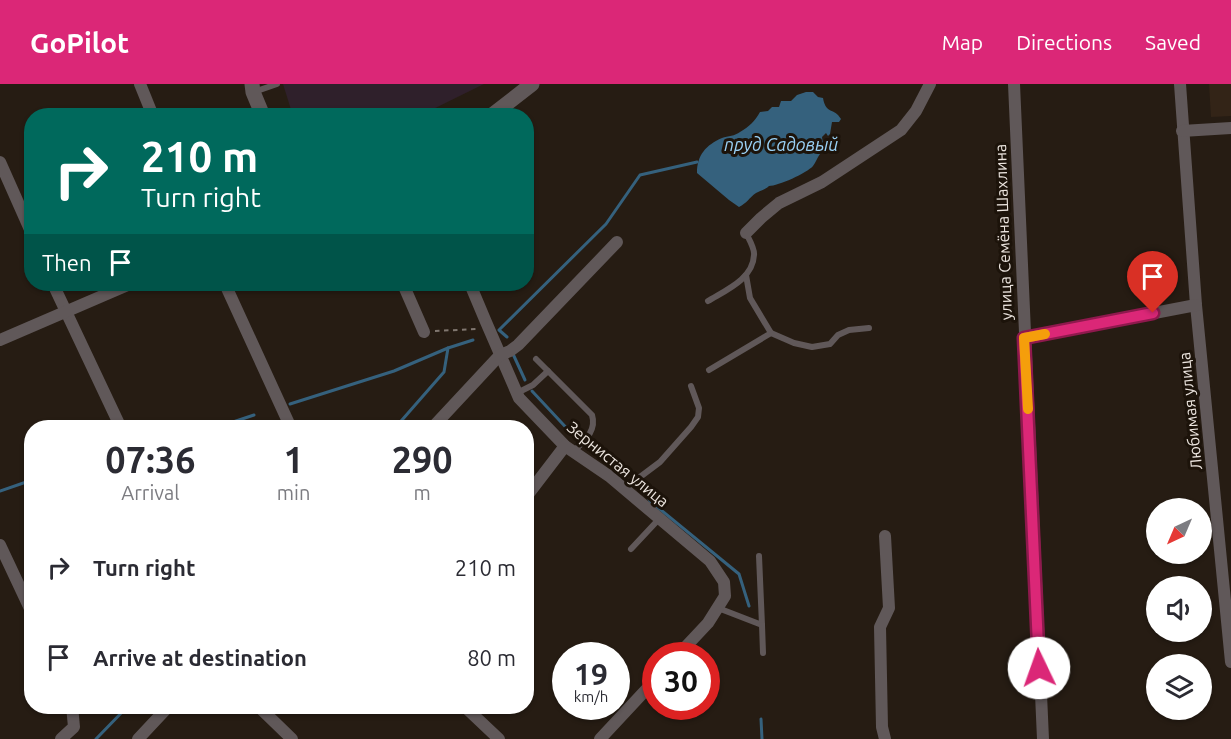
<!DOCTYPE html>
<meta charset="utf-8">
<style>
body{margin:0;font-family:Ubuntu,sans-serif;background:#f2f2f3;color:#2b2b33;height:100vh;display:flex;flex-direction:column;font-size:22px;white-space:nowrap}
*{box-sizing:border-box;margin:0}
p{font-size:20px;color:#7c7c81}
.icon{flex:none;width:33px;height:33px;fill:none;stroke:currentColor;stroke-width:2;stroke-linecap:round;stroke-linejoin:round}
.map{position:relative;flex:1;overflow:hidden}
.details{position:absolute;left:24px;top:336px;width:510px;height:294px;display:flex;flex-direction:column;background:#fff;border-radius:24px;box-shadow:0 2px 4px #0004}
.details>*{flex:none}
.guide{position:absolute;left:24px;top:24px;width:510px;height:183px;border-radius:24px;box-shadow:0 2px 4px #0004;background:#00695c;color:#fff;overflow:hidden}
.needle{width:39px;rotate:224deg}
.fabs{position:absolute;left:1146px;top:414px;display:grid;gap:12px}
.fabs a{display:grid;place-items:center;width:66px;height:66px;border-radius:50%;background:#fff;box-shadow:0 2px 4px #0004;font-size:30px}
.speed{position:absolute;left:552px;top:558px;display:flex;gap:12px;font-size:30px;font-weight:700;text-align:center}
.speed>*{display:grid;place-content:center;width:78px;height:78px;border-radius:50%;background:#fff;box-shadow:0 2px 4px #0004;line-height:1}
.speed small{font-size:15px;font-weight:400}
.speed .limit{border:9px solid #d22;background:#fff;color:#111}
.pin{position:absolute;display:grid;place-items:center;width:51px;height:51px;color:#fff;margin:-62px -26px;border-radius:50% 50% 50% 0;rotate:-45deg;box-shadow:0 0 6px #0007}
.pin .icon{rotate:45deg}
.me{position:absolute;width:66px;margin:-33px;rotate:357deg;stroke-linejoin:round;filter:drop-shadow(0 0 4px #0008)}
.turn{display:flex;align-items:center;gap:21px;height:126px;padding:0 18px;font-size:27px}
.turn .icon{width:78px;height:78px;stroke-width:2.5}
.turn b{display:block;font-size:42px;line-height:51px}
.then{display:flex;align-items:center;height:57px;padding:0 18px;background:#0003;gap:12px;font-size:22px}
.eta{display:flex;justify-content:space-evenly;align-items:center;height:102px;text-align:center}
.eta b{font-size:36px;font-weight:700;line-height:42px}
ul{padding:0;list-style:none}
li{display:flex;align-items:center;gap:18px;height:90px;padding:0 18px}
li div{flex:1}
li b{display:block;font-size:22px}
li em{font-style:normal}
header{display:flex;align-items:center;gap:36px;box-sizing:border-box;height:84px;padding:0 30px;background:#db2777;color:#fff}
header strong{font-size:28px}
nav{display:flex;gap:33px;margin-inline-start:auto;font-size:21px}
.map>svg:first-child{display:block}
.industrial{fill:#2f202b}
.built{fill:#332417}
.water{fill:#35617d}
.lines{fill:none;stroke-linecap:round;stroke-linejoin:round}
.stream{stroke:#35617d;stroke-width:3}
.path{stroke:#807770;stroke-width:2;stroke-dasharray:4.5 4.5;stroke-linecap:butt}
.service{stroke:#605859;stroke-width:6}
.minor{stroke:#605859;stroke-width:12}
.tertiary{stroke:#605859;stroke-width:15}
.route-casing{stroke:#8e194d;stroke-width:15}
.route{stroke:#db2777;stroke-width:10}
.slow{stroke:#f59e0b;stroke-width:10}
.labels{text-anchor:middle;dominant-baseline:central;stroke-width:6;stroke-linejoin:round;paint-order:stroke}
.street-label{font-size:16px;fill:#ece5df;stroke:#1c130a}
.water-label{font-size:18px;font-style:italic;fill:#9ad1f5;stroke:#1c130a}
</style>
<header>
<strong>GoPilot</strong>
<nav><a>Map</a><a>Directions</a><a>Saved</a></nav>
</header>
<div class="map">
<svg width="1231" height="655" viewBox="0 0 1231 655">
<rect width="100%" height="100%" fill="#261c13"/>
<polygon class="industrial" points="283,0 484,0 421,31 293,32"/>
<polygon class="built" points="1209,0 1231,0 1231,32 1211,33"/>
<path class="water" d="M806,8h7l5,5 5,1c3,17 11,9 18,21l-2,3h-7l-2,12 -2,2 -2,-3 -4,4 1,7 3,3c-2,2 -5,4 -6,7 -3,4 -4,8 -7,12 -6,7 -35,20 -44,20 -4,4 -8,4 -13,7 -7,5 -9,10 -17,14l-10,-7 -32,-27c0,-18 9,-28 25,-35 6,-2 13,-2 18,-6 9,-5 15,-11 20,-20l8,-1 4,-4h7l2,-6h10l6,-6z"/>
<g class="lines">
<g class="stream">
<polyline points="507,253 499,246 606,140 640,91 697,78"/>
<polyline points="513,270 525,296"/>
<polyline points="532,307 574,352"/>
<polyline points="290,320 394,287 448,264"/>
<polyline points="215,344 254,331"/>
<polyline points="395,344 444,288 448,264 473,256"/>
<polyline points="589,363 626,392"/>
<polyline points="0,407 32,396"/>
<polyline points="645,407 650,417 739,490 749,522"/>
<polyline points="761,635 762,655"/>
<polyline points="96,655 128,622"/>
</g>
<polyline class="path" points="435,247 478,245"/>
<g class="service">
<polyline points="254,8 277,0"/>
<path d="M708,217c18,-11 45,-22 46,-46 1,-6 -5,-16 -8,-22"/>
<polyline points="771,249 794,259 812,263 830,260 838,251 849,246 869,244"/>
<path d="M536,275l56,56c5,16 -8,26 -19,37"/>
<polyline points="709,286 771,249 750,214 746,191"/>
<polyline points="517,309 533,301 548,287"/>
<polyline points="347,344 356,340"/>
<polyline points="624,405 660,378 691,343 698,333 699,324 691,302"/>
<polyline points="631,465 659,435"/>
<polyline points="718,524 762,541 759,472"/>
<polyline points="762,541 763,569"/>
</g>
<g class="minor">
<polyline points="140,0 153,32"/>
<polyline points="1014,0 1043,655"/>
<polyline points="1180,0 1196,221 1231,578"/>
<polyline points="1182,47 1231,44"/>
<polyline points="0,78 32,150"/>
<polyline points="746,149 761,134 779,119 822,98 901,46 916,27 930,0"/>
<polyline points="53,200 121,344"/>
<polyline points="225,200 291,344"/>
<polyline points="403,200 424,248"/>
<polyline points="470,200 486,238 519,314 565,362 609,392 710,477 724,498 725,512 708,539 677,572"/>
<polyline points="1024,254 1196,221"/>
<polyline points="0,256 130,200"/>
<polyline points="432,344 500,271 510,267 518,261 617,158"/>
<polyline points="526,413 565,362"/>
<polyline points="885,452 889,524 880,543 882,643 885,655"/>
<polyline points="0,461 32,529"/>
<polyline points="258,622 292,655"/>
<polyline points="464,622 499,655"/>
<polyline points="61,655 74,643 72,622"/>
<polyline points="138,655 169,622"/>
<polyline points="600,655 656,595"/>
</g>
<g class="tertiary">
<polyline points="252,0 253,8 263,32"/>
<polyline points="491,32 532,0"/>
</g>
</g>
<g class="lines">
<g class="route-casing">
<polyline id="route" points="1039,584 1024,254 1153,229"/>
</g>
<use href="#route" class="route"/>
<polyline class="slow" points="1028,325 1024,254 1045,250"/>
</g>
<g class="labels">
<g class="street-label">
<text transform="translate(1003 148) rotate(-92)">улица Семёна Шахлина</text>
<text transform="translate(1190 327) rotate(-96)">Любимая улица</text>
<text transform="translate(618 380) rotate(39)">Зернистая улица</text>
</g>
<g class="water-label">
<text x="781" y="60">пруд Садовый</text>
</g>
</g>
</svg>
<div class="fabs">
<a><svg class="needle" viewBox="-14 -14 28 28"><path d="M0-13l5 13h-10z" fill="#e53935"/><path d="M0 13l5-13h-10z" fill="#7c7c81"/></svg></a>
<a><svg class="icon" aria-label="sound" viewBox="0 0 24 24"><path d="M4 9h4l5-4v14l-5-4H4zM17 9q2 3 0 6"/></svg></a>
<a><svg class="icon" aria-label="layers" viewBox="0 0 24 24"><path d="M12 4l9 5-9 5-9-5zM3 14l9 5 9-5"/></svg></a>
</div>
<div class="speed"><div>19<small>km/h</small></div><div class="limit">30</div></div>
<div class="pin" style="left:1153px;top:229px;background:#d93025"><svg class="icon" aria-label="arrive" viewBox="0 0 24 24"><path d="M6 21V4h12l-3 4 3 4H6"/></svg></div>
<svg class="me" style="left:1039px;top:584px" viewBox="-20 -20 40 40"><circle r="19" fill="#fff"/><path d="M0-13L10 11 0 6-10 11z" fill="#db2777"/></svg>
<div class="guide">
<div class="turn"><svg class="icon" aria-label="right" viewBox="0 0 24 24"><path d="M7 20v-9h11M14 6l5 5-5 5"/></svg><div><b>210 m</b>Turn right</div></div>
<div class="then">Then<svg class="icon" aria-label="arrive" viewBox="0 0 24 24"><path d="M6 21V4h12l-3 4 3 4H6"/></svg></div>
</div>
<section class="details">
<div class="eta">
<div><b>07:36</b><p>Arrival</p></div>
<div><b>1</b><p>min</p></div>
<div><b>290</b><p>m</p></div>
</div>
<ul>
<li><svg class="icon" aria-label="right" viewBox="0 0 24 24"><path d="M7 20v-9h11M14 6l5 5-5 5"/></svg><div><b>Turn right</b></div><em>210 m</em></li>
<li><svg class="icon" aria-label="arrive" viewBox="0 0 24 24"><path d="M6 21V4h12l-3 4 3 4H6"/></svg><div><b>Arrive at destination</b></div><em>80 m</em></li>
</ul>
</section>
</div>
